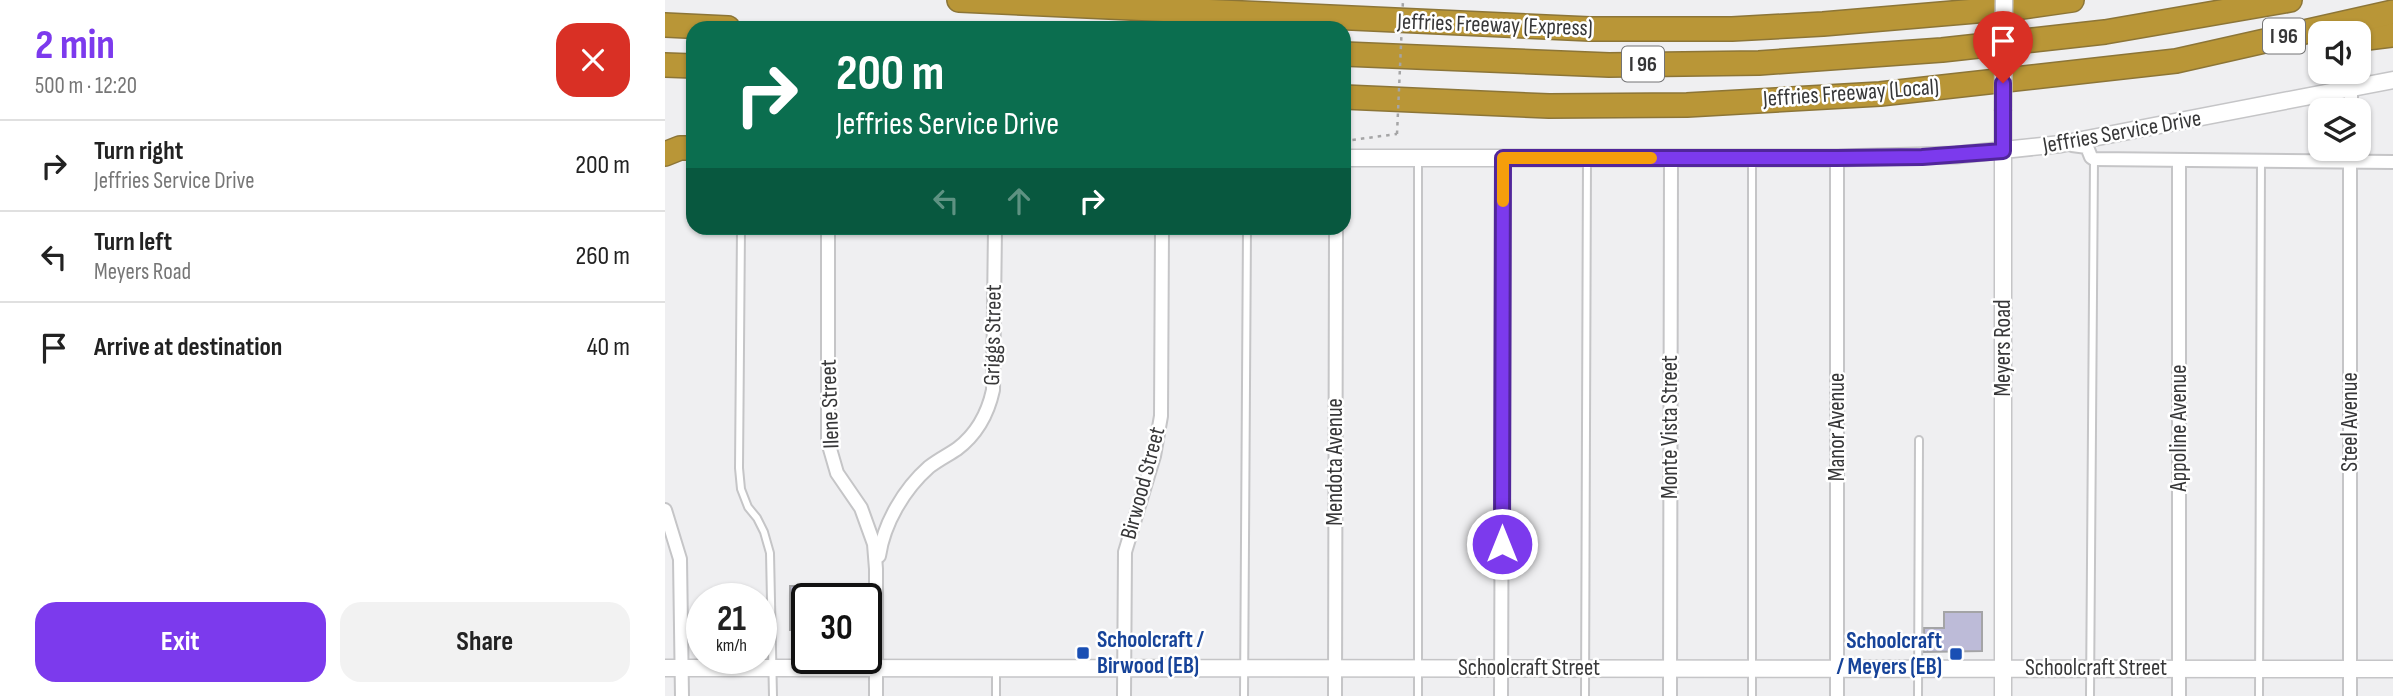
<!DOCTYPE html>
<meta charset="utf-8">
<style>
body{margin:0;font-family:"Sofia Sans Condensed",sans-serif;background:#f2f2f2;color:#222;height:100vh;display:flex;flex-direction:column;font-size:26px;white-space:nowrap}
*{box-sizing:border-box;margin:0}
p{font-size:23px;color:#767676}
.icon{flex:none;width:38px;height:38px;fill:none;stroke:currentColor;stroke-width:2;stroke-linecap:round;stroke-linejoin:round}
.map{position:relative;flex:1;overflow:hidden}
.sheet{display:flex;flex-direction:column;background:#fff;width:665px}
.sheet>*{flex:none}
.top-card{position:absolute;left:21px;top:21px;width:665px;height:214px;border-radius:21px;box-shadow:0 2px 5px #0004;background:#0b6e4f;color:#fff;overflow:hidden}
.controls{position:absolute;left:1643px;top:21px;display:grid;gap:14px}
.controls a{display:grid;place-items:center;width:63px;height:63px;border-radius:14px;background:#fff;box-shadow:0 2px 5px #0004;font-size:35px}
.speed{position:absolute;left:21px;top:583px;display:flex;gap:14px;font-size:35px;font-weight:700;text-align:center}
.speed>*{display:grid;place-content:center;width:91px;height:91px;border-radius:50%;background:#fff;box-shadow:0 2px 5px #0004;line-height:1}
.speed small{font-size:18px;font-weight:400}
.speed .limit{border:4px solid #111;border-radius:10px;background:#fff;color:#111}
.pin{position:absolute;display:grid;place-items:center;width:60px;height:60px;color:#fff;margin:-72px -30px;border-radius:50% 50% 50% 0;rotate:-45deg;box-shadow:0 0 7px #0007}
.pin .icon{rotate:45deg}
.me{position:absolute;width:77px;margin:-38px;rotate:0deg;stroke-linejoin:round;filter:drop-shadow(0 0 5px #0008)}
.turn{display:flex;align-items:center;gap:24px;height:147px;padding:0 35px;font-size:32px}
.turn .icon{width:91px;height:91px;stroke-width:2.5}
.turn b{display:block;font-size:49px;line-height:60px}
.lanes{display:flex;align-items:center;height:66px;padding:0 35px;background:#0003;justify-content:center;gap:35px;direction:ltr}
.lanes .off{opacity:.35}
.round{display:grid;place-items:center;flex:none;width:74px;height:74px;border-radius:21px;background:#f2f2f2}
.overview{display:flex;align-items:center;justify-content:space-between;height:119px;padding:0 35px}
h1{font-size:42px;font-weight:700;line-height:52px;color:#7c3aed}
.action{display:flex;gap:14px;margin-top:auto;padding:14px 35px}
.action a{flex:1;height:80px;border-radius:21px;background:#7c3aed;color:#fff;font-size:28px;font-weight:700;line-height:80px;text-align:center}
.action a+a{background:#f2f2f2;color:#222}
ul{padding:0;list-style:none}
li{display:flex;align-items:center;gap:21px;height:91px;padding:0 35px;border-top:2px solid #e0e0e0}
li div{flex:1}
li b{display:block;font-size:26px}
li em{font-style:normal}
main{display:flex;flex:1;min-height:0}
.map>svg:first-child{display:block}
.building{fill:#bdbbd8;stroke:#a4a4a6;stroke-width:2}
.lines{fill:none;stroke-linecap:round;stroke-linejoin:round}
.service-casing{stroke:#c5c5c7;stroke-width:10}
.minor-casing{stroke:#c5c5c7;stroke-width:16}
.tertiary-casing{stroke:#c5c5c7;stroke-width:19}
.motorway-casing{stroke:#8c7537;stroke-width:26}
.path{stroke:#a5a5a6;stroke-width:2.5;stroke-dasharray:3.5 5;stroke-linecap:butt}
.service{stroke:#fff;stroke-width:6}
.minor{stroke:#fff;stroke-width:12}
.tertiary{stroke:#fff;stroke-width:16}
.motorway{stroke:#b99637;stroke-width:23}
.tertiary-bridge-casing{stroke:#c5c5c7;stroke-width:19;stroke-linecap:butt}
.path-bridge{stroke:#a5a5a6;stroke-width:2.5;stroke-dasharray:3.5 5;stroke-linecap:butt}
.tertiary-bridge{stroke:#fff;stroke-width:16}
.route-casing{stroke:#51269a;stroke-width:18}
.route{stroke:#7c3aed;stroke-width:12}
.slow{stroke:#f59e0b;stroke-width:12}
.transit-dot{fill:#1a4fb4;stroke:#fff;stroke-width:2.5}
.labels{text-anchor:middle;dominant-baseline:central;stroke-width:5;stroke-linejoin:round;paint-order:stroke}
.shield{fill:#fff;stroke:#737374;stroke-width:2}
.shield-label{font-size:21px;font-weight:bold;fill:#373738}
.street-label{font-size:23px;fill:#373738;stroke:#fff}
.transit-label{font-size:23px;font-weight:bold;fill:#164399;stroke:#fff;text-anchor:start}
</style>
<main>
<section class="sheet">
<div class="overview"><div><h1>2 min</h1><p>500 m · 12:20</p></div><a class="round" style="background:#d93025;color:#fff"><svg class="icon" aria-label="close" viewBox="0 0 24 24"><path d="M6 6l12 12M18 6L6 18"/></svg></a></div>
<ul>
<li><svg class="icon" aria-label="right" viewBox="0 0 24 24"><path d="M7 20v-9h11M14 6l5 5-5 5"/></svg><div><b>Turn right</b><p>Jeffries Service Drive</p></div><em>200 m</em></li>
<li><svg class="icon" aria-label="left" viewBox="0 0 24 24"><path d="M17 20v-9H6M10 6l-5 5 5 5"/></svg><div><b>Turn left</b><p>Meyers Road</p></div><em>260 m</em></li>
<li><svg class="icon" aria-label="arrive" viewBox="0 0 24 24"><path d="M6 21V4h12l-3 4 3 4H6"/></svg><div><b>Arrive at destination</b></div><em>40 m</em></li>
</ul>
<div class="action"><a>Exit</a><a>Share</a></div>
</section>
<div class="map">
<svg width="1728" height="696" viewBox="0 0 1728 696">
<rect width="100%" height="100%" fill="#efeff1"/>
<g class="building">
<polygon points="125,586 147,586 147,598 142,598 142,630 125,630"/>
<polygon points="1279,612 1317,612 1317,651 1259,652 1259,628 1279,628"/>
</g>
<g class="lines">
<g class="service-casing">
<g id="service">
<polyline points="1087,160 1087,696"/>
<polyline points="76,228 74,468 76,489 83,507 92,518 99,532 105,553 108,696"/>
<polyline points="331,670 331,696"/>
<polyline points="579,696 582,228"/>
<polyline points="753,696 753,160"/>
<polyline points="920,696 922,159"/>
<polyline points="1253,696 1254,440"/>
<polyline points="1425,696 1429,159"/>
<polyline points="1594,696 1596,160"/>
</g>
</g>
<g class="minor-casing">
<g id="minor">
<polyline points="1686,110 1686,88"/>
<polyline points="1407,145 1422,147 1426,157 1429,159 1728,162"/>
<polyline points="1685,149 1685,696"/>
<polyline points="1172,158 1172,696"/>
<polyline points="163,228 163,442 172,473 196,508 209,544 211,569 211,696"/>
<polyline points="0,510 15,559 17,696"/>
<path d="M214,556c5,-33 25,-67 50,-89 9,-7 19,-12 28,-18 20,-15 31,-36 36,-59l2,-162"/>
<polyline points="459,696 460,552 489,456 496,416 497,228"/>
<polyline points="670,696 671,228"/>
<polyline points="836,696 838,158"/>
<polyline points="1005,696 1006,158"/>
<polyline points="1514,696 1514,160"/>
</g>
</g>
<g class="tertiary-casing">
<g id="tertiary">
<polyline points="679,158 1172,158 1291,155 1396,144 1728,80"/>
<polyline points="0,668 1728,669"/>
<polyline points="1338,696 1338,111"/>
</g>
</g>
<g class="motorway-casing">
<g id="motorway">
<polyline points="294,0 925,29 1067,29 1158,24 1358,7 1407,0"/>
<polyline points="0,25 63,28"/>
<polyline points="1694,39 1728,35"/>
<polyline points="679,54 944,65 1094,63 1277,50 1440,32 1625,0"/>
<polyline points="0,65 28,66"/>
<polyline points="679,97 884,106 1022,105 1215,94 1511,61 1728,12"/>
<polyline points="0,154 15,148 28,148"/>
</g>
</g>
<polyline class="path" points="679,141 732,134"/>
<use href="#service" class="service"/>
<use href="#minor" class="minor"/>
<use href="#tertiary" class="tertiary"/>
<use href="#motorway" class="motorway"/>
<g class="tertiary-bridge-casing">
<polyline id="tertiary-bridge" points="1338,111 1339,0"/>
</g>
<polyline class="path-bridge" points="732,134 738,0"/>
<use href="#tertiary-bridge" class="tertiary-bridge"/>
</g>
<g class="lines">
<g class="route-casing">
<polyline id="route" points="837,544 838,158 1172,158 1257,157 1338,151 1338,83"/>
</g>
<use href="#route" class="route"/>
<polyline class="slow" points="838,201 838,158 986,158"/>
</g>
<g class="transit-dot">
<rect x="411" y="646" width="14" height="14" rx="3.5"/>
<rect x="1284" y="647" width="14" height="14" rx="3.5"/>
</g>
<g class="labels">
<g class="shield">
<rect x="1598" y="18.5" width="42" height="35" rx="5"/>
<rect x="957" y="46.5" width="42" height="35" rx="5"/>
</g>
<g class="shield-label">
<text x="1619" y="36">I 96</text>
<text x="978" y="64">I 96</text>
</g>
<g class="street-label">
<text transform="translate(830 25) rotate(2)">Jeffries Freeway (Express)</text>
<text transform="translate(1186 93) rotate(-4)">Jeffries Freeway (Local)</text>
<text transform="translate(1457 132) rotate(-10)">Jeffries Service Drive</text>
<text transform="translate(328 335) rotate(-89)">Griggs Street</text>
<text transform="translate(1338 348) rotate(-90)">Meyers Road</text>
<text transform="translate(165 404) rotate(-92)">Ilene Street</text>
<text transform="translate(1685 422) rotate(-90)">Steel Avenue</text>
<text transform="translate(1005 427) rotate(-90)">Monte Vista Street</text>
<text transform="translate(1172 427) rotate(-90)">Manor Avenue</text>
<text transform="translate(1514 428) rotate(-90)">Appoline Avenue</text>
<text transform="translate(670 462) rotate(-90)">Mendota Avenue</text>
<text transform="translate(478 483) rotate(-75)">Birwood Street</text>
<text x="864" y="668">Schoolcraft Street</text>
<text x="1431" y="668">Schoolcraft Street</text>
</g>
<g class="transit-label">
<text x="432" y="640">Schoolcraft /<tspan x="432" dy="26">Birwood (EB)</tspan></text>
<text x="1277" y="641" text-anchor="end">Schoolcraft<tspan x="1277" dy="26">/ Meyers (EB)</tspan></text>
</g>
</g>
</svg>
<div class="controls">
<a><svg class="icon" aria-label="sound" viewBox="0 0 24 24"><path d="M4 9h4l5-4v14l-5-4H4zM17 9q2 3 0 6"/></svg></a>
<a><svg class="icon" aria-label="layers" viewBox="0 0 24 24"><path d="M12 4l9 5-9 5-9-5zM3 14l9 5 9-5"/></svg></a>
</div>
<div class="speed"><div>21<small>km/h</small></div><div class="limit">30</div></div>
<div class="pin" style="left:1338px;top:83px;background:#d93025"><svg class="icon" aria-label="arrive" viewBox="0 0 24 24"><path d="M6 21V4h12l-3 4 3 4H6"/></svg></div>
<svg class="me" style="left:837px;top:544px" viewBox="-20 -20 40 40"><circle r="17" fill="#7c3aed" stroke="#fff" stroke-width="3"/><path d="M0-11L8 9 0 5-8 9z" fill="#fff"/></svg>
<div class="top-card">
<div class="turn"><svg class="icon" aria-label="right" viewBox="0 0 24 24"><path d="M7 20v-9h11M14 6l5 5-5 5"/></svg><div><b>200 m</b>Jeffries Service Drive</div></div>
<div class="lanes"><svg class="icon off" aria-label="left" viewBox="0 0 24 24"><path d="M17 20v-9H6M10 6l-5 5 5 5"/></svg><svg class="icon off" aria-label="ahead" viewBox="0 0 24 24"><path d="M12 20V5M6 11l6-6 6 6"/></svg><svg class="icon" aria-label="right" viewBox="0 0 24 24"><path d="M7 20v-9h11M14 6l5 5-5 5"/></svg></div>
</div>
</div>
</main>
